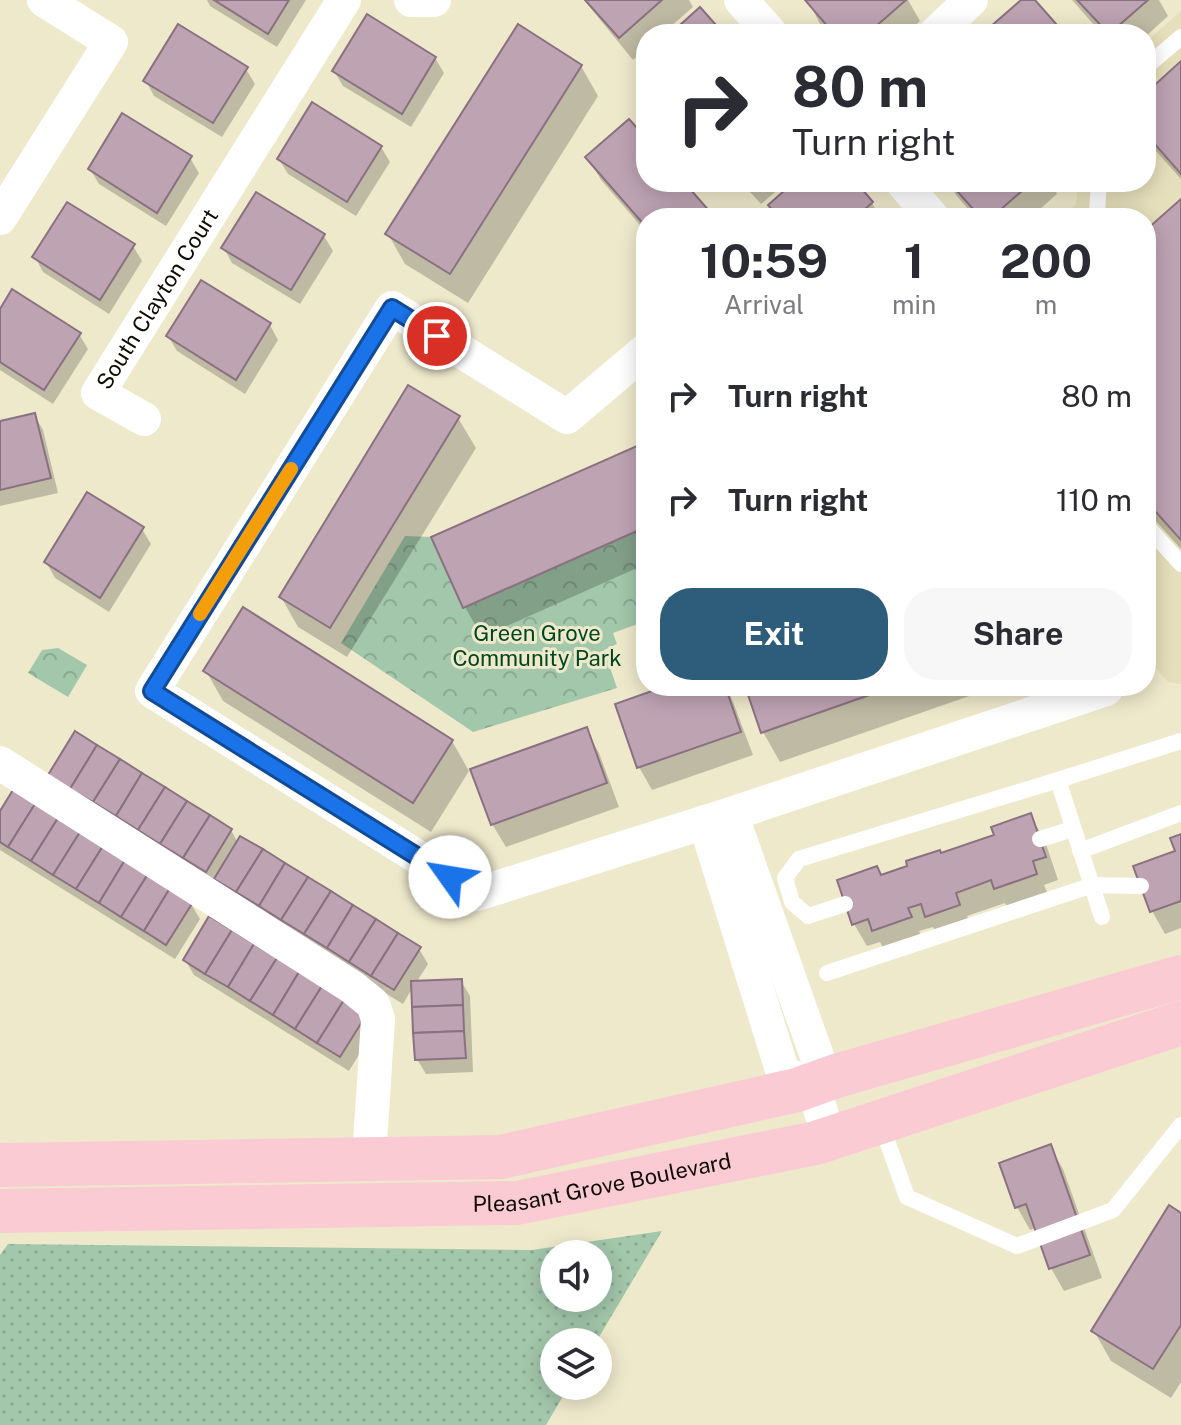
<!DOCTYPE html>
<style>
body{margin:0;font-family:"Public Sans",sans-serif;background:#f7f7f7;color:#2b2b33;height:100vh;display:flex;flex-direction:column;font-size:30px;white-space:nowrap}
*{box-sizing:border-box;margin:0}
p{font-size:26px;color:#7c7c81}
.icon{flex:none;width:44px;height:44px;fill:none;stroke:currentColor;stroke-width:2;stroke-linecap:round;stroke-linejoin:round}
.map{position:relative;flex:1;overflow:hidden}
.details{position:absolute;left:636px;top:208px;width:520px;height:488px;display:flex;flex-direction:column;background:#fff;border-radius:32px;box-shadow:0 4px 20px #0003}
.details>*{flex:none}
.top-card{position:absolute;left:636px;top:24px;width:520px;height:168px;border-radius:32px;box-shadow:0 4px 20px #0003;background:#fff;color:#2b2b33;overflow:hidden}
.tools{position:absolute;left:540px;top:1240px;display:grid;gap:16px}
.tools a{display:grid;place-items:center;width:72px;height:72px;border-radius:50%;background:#fff;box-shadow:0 4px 20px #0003;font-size:40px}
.pin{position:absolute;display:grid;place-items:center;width:68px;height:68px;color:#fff;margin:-34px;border:4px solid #fff;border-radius:50%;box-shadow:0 2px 8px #0007}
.me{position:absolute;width:88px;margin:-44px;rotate:302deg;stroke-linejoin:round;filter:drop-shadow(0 0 6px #0008)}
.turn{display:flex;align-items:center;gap:28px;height:168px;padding:0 24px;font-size:36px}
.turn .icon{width:104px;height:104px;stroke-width:2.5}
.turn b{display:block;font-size:56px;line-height:68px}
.eta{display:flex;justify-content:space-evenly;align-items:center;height:136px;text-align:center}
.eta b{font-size:48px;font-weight:700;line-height:56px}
.cta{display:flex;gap:16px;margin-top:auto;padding:16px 24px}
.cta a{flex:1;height:92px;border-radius:32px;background:#2d5d7b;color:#fff;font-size:32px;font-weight:700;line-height:92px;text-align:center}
.cta a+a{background:#f7f7f7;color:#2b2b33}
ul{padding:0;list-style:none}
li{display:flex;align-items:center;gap:24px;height:104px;padding:0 24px}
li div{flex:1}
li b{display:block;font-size:30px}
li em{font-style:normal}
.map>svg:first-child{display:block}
.built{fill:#e6dfbb}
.grass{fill:url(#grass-dots);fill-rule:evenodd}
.park{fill:url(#park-crowns)}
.shadow{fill:#0003}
.building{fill:#bea3b3;stroke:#8a7180;stroke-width:2}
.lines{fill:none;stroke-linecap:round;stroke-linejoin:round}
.lane{stroke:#fff;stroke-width:16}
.street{stroke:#fff;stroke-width:34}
.primary{stroke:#facbd3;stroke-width:44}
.route-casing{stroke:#114b97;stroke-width:20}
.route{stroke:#1a73e8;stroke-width:14}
.slow{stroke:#f59e0b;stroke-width:14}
.labels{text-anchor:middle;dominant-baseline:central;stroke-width:6;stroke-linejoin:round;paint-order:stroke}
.street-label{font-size:22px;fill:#0e0c04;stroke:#efe9cc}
.park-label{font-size:22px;fill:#004721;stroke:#efe9cc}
</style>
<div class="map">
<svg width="1181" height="1425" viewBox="0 0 1181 1425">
<defs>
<pattern id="grass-dots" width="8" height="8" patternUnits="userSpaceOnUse" patternTransform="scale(2)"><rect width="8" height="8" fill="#a3c7ab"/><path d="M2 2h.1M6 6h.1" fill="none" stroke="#8baa92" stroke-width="1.8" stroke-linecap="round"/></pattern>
<pattern id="park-crowns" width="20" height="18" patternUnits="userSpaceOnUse" patternTransform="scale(2)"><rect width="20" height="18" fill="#a3c7ab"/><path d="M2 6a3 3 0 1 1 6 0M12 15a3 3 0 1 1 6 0" fill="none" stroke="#8baa92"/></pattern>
</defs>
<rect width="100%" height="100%" fill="#efe9cc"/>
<polygon class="built" points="1181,11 1181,684 1168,682 1146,657 1146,218 1060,218 1076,204 1078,182 1146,182 1146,42"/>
<path class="grass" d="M662,1231l-66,111h-42v44h15l-23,39h-546v-170l8,-11 524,6zM554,1254h44v44h-44z"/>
<g class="park">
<polygon points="646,527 646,621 613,633 617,644 604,650 617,688 473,732 341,643 405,536 431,537 463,608"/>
<polygon points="58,648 87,665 68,697 28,673 42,650"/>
</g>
<g class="shadow">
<polygon points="207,0 306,0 277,47 210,6"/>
<polygon points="584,0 689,0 693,7 662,34 646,34 646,48 633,60"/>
<polygon points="808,0 908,0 920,21 906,34 829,34 820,24"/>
<polygon points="1072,0 1159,0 1168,16 1146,36 1102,34"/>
<polygon points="435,58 444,73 411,127 343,86 334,71"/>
<polygon points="1181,64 1181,179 1146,140 1146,95"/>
<polygon points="581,66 598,96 468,303 405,264 388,234"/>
<polygon points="246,69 255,84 222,137 154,96 146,81"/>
<polygon points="646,141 646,182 682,182 712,218 646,218 646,232 601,180 588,158"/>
<polygon points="381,147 390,162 356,216 288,174 279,159"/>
<polygon points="190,158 199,173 166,226 99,184 90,169"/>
<polygon points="741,182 787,182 761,204"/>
<polygon points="797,182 853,182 872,203 880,218 778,218 770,205"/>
<polygon points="949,182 1051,182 1057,194 1030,218 976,218 956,195"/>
<polygon points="1181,202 1181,549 1146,510 1146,233"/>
<polygon points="324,236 333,251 300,304 232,263 224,248"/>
<polygon points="133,246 142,261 109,314 43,272 35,257"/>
<polygon points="0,312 79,334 88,349 53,404 0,370"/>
<polygon points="270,325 278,340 245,394 177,351 168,336"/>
<polygon points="34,415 43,430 58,493 0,506 0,423"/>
<polygon points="458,418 476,448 347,657 298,627 281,597"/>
<polygon points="646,444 646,564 482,637 465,607 434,538"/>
<polygon points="142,529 151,544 109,612 55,578 46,562"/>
<polygon points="206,671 452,741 469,771 431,832 223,701"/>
<polygon points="673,686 727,686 753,755 652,790 639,767 617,705"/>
<polygon points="747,686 998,686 780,762 763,732"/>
<polygon points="586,730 599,753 619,807 506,847 492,824"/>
<polygon points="59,790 231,830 238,843 419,949 428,964 416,983 461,981 470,996 473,1072 426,1074 417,1059 413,987 403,1004 225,894 218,881 215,886"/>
<polygon points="0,815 191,904 200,919 175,959 0,850"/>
<polygon points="1030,816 1044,838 1058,880 1044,885 1049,897 1009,911 1005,903 967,916 972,928 940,939 933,927 919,931 923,941 886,953 880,942 867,946 854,924 881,877 996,837"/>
<polygon points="1181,836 1181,928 1165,934 1152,911 1177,853"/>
<polygon points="210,919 374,1030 349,1071 194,975 185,960"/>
<polygon points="1050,1147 1063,1169 1102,1278 1064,1291 1051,1268 1036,1228 1030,1230 1017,1207 1001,1164"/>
<polygon points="1181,1215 1181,1382 1171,1398 1111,1361 1094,1331"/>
</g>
<g class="building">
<polygon points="214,0 289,0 268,34"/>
<polygon points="585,0 662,0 619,38"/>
<polygon points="805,0 906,0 867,34 834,34"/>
<polygon points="1021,0 1035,0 1065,34 982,34"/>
<polygon points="1077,0 1148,0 1109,34"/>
<polygon points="700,7 724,34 670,34"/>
<polygon points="367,14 436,57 402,114 332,71"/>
<polygon points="178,24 248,67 213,123 143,81"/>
<polygon points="518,24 582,65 450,274 385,234"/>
<polygon points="1181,61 1181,174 1146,134 1146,93"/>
<polygon points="312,102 382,146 347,202 277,159"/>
<polygon points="122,113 192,156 157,213 88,169"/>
<polygon points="629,119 646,138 646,182 684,182 712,214 707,218 646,218 646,227 585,157"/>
<polygon points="794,182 856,182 873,202 855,218 779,218 768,205"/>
<polygon points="949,182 1032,182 991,218 981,218"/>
<polygon points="256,192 325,234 291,290 221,248"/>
<polygon points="1181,199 1181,540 1146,501 1146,230"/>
<polygon points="67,202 135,244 100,300 32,257"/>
<polygon points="201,280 271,323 236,380 166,336"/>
<polygon points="12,289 81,333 44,390 0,362 0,309"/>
<polygon points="408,385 460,416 330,628 279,597"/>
<polygon points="35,413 51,478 0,490 0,421"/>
<polygon points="646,442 646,527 463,608 431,537"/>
<polygon points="87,492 144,527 100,598 44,562"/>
<polygon points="243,607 453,740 413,803 203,671"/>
<polygon points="666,686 725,686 741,732 637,768 615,704"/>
<polygon points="745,686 895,686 761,733"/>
<polygon points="587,727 607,783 491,825 470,769"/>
<polygon points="75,731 97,745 70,789 48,775"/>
<polygon points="97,745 120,759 93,802 70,789"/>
<polygon points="120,759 142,773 116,816 93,802"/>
<polygon points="142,773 165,787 138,830 116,816"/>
<polygon points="165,787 187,801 160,844 138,830"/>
<polygon points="13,790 35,804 8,847 0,842 0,811"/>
<polygon points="187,801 210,815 183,858 160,844"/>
<polygon points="35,804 58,818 31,861 8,847"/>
<polygon points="1031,813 1046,857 1033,861 1037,874 994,889 991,880 956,893 960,905 925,917 921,904 908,908 912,917 872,931 868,919 852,925 837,880 877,866 881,875 907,866 906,861 940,850 941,853 994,835 991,827"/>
<polygon points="210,815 232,829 206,872 183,858"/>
<polygon points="58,818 80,832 53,875 31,861"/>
<polygon points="80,832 103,846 76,889 53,875"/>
<polygon points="1181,834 1181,901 1150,912 1133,866 1175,851 1170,838"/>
<polygon points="240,836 263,849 236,892 214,879"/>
<polygon points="103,846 125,860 99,903 76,889"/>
<polygon points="263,849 285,863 259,906 236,892"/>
<polygon points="125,860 148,874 121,917 99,903"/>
<polygon points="285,863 308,877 281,920 259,906"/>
<polygon points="148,874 170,888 144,931 121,917"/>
<polygon points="308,877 331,891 304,934 281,920"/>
<polygon points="170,888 193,902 166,945 144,931"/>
<polygon points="331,891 353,905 327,948 304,934"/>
<polygon points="353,905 376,919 349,962 327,948"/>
<polygon points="209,916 232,930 205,974 183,960"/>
<polygon points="376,919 398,933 371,976 349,962"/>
<polygon points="232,930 254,944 228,987 205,974"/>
<polygon points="398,933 421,947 394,990 371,976"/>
<polygon points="254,944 277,958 250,1001 228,987"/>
<polygon points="277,958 299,972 273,1015 250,1001"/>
<polygon points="299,972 322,986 295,1029 273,1015"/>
<polygon points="462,979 463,1005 412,1007 411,981"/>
<polygon points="322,986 344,1000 317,1043 295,1029"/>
<polygon points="344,1000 367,1014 340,1057 317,1043"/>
<polygon points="463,1005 464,1031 413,1033 412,1007"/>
<polygon points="464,1031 466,1058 415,1060 413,1033"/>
<polygon points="1051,1144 1090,1255 1049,1269 1026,1204 1015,1208 999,1163"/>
<polygon points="1169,1205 1181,1213 1181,1325 1153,1369 1091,1331"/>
</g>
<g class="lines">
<g class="lane">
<polyline points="1146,67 1181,37"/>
<polyline points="1091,218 1097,212 1099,182"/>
<polyline points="1146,525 1181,564"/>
<polyline points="1040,839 1073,829"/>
<polyline points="1080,851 1181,813"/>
<polyline points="845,904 808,916 792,902 785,878 799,859 1058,780"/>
<polyline points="1102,917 1058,780 1181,741"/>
<polyline points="827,973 1093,885 1141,886"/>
<polyline points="881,1124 907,1197 1017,1246 1113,1210 1181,1125"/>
</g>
<g class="street">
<polyline points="411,0 434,0"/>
<polyline points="741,0 771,34"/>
<polyline points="935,34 971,0"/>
<polyline points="902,182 933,218"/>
<polyline points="0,218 111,42 44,0"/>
<polyline points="646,350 567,417 392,308 152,691 477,894 731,814 1106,689 1104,686"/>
<path id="s1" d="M144,419l-46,-26 246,-393"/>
<polyline points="0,763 352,987 373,1004 378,1019 369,1159"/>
<polyline points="731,814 819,1062 813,1085 829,1139"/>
<polyline points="705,822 783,1073 813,1085"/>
</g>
<g class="primary">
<polyline points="0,1165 501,1157 797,1090 836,1076 1181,977"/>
<path id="s2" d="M0,1211l517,-8 299,-60 365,-120"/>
</g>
</g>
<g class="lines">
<g class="route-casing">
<polyline id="route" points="437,336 392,308 152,691 450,877"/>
</g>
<use href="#route" class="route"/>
<polyline class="slow" points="200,614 291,469"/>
</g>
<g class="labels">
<g class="street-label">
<text stroke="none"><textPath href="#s1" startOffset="164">South Clayton Court</textPath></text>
<text stroke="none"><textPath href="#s2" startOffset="604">Pleasant Grove Boulevard</textPath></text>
</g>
<g class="park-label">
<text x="537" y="633">Green Grove<tspan x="537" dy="25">Community Park</tspan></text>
</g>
</g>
</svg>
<div class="tools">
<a><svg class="icon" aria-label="sound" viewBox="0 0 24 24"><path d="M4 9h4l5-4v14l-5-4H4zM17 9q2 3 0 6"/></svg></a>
<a><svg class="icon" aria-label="layers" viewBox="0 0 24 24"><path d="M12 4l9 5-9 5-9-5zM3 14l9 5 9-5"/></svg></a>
</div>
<div class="pin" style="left:437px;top:336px;background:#d93025"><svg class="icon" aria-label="arrive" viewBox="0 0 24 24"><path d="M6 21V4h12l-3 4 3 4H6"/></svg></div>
<svg class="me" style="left:450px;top:877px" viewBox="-20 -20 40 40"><circle r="19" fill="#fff"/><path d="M0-13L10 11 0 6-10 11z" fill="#1a73e8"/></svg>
<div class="top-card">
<div class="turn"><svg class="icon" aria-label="right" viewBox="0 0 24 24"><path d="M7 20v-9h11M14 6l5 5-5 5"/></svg><div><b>80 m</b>Turn right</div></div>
</div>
<section class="details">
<div class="eta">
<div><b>10:59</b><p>Arrival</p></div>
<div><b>1</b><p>min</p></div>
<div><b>200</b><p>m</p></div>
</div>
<ul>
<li><svg class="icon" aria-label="right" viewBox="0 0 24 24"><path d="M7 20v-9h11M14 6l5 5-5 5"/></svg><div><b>Turn right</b></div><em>80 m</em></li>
<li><svg class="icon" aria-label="right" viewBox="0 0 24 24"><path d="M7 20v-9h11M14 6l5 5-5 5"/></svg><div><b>Turn right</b></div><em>110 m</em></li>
</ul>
<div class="cta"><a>Exit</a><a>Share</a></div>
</section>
</div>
